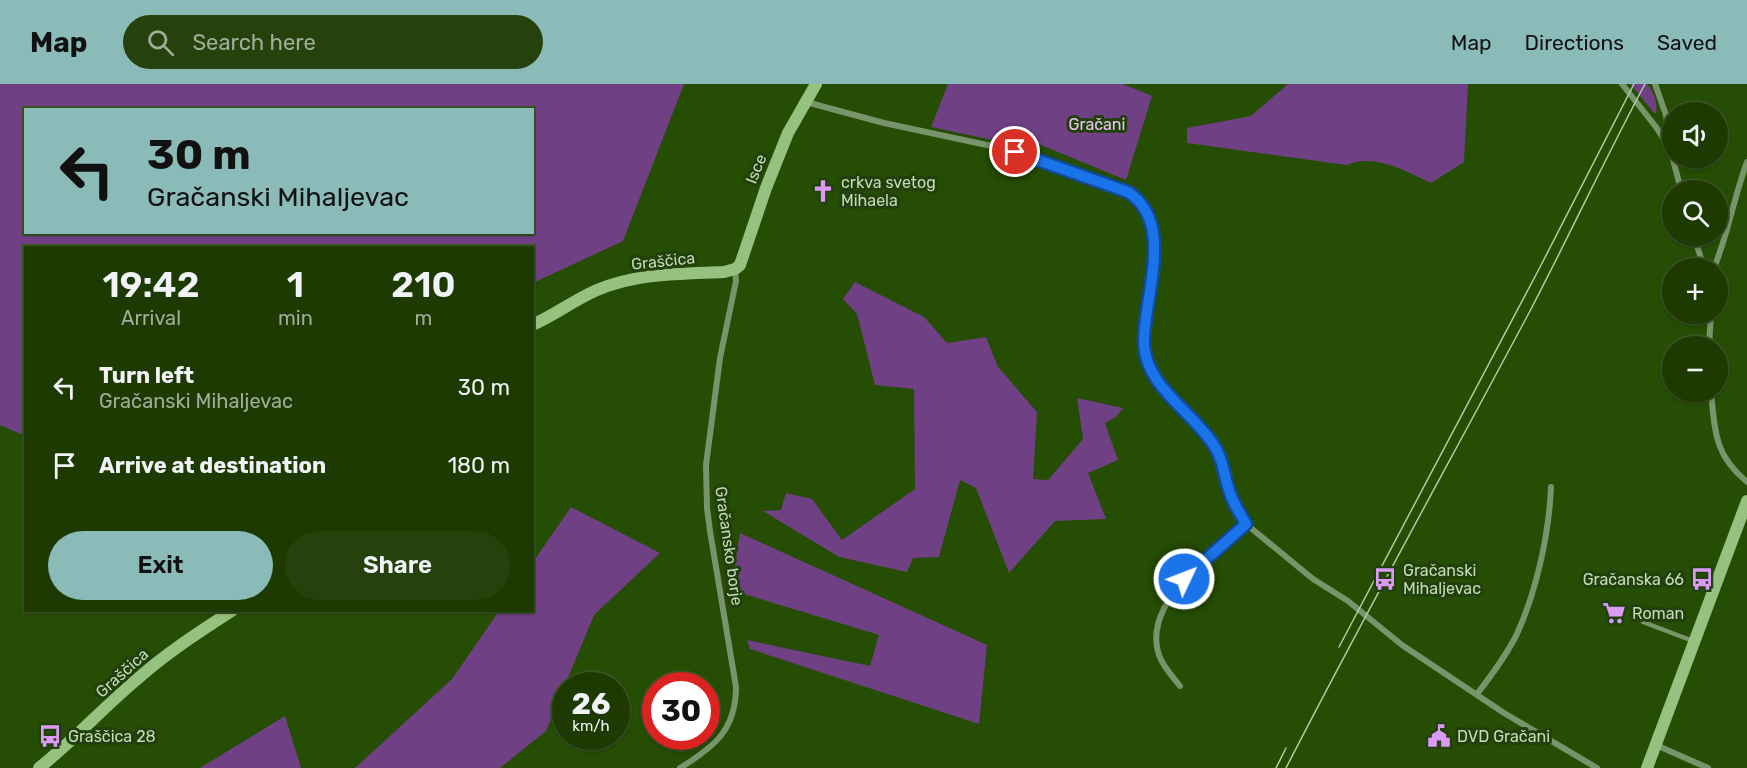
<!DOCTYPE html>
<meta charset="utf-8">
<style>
body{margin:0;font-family:Rubik,sans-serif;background:#25410c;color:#f1f3f6;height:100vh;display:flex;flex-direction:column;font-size:22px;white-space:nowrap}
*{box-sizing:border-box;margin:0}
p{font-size:20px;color:#a0ad99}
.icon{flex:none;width:33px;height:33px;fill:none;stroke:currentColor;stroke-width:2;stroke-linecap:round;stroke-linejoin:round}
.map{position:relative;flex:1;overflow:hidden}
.panel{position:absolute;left:24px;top:162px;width:510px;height:366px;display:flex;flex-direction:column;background:#1c3a02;border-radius:0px;box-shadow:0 2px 4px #0004,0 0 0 2px #3a5424}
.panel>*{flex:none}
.guide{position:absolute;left:24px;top:24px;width:510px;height:126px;border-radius:0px;box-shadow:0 2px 4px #0004,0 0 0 2px #3a5424;background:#8bbbb9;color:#111;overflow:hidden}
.tools{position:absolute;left:1662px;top:18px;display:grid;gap:12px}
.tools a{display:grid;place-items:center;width:66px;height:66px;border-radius:50%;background:#1c3a02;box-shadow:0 2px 4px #0004,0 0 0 2px #3a5424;font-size:30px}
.speed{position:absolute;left:552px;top:588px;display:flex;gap:12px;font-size:30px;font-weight:700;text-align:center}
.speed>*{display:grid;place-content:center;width:78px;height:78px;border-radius:50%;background:#1c3a02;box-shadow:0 2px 4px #0004,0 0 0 2px #3a5424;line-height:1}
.speed small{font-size:15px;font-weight:400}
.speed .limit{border:9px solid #d22;background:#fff;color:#111}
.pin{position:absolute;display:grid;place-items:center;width:51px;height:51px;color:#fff;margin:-26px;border:3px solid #fff;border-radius:50%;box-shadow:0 2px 6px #0007}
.me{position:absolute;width:66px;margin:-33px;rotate:47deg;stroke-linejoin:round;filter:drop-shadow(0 0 4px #0008)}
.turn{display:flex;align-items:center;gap:21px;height:126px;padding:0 24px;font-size:27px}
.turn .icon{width:78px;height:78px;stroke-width:2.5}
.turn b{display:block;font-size:42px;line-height:51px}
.eta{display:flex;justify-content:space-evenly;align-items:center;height:102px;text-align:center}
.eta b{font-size:36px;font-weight:600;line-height:42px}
.cta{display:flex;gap:12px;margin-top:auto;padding:12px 24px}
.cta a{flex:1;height:69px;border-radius:36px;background:#8bbbb9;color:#111;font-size:24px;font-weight:600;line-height:69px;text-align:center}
.cta a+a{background:#25410c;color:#f1f3f6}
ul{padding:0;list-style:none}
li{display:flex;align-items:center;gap:18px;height:78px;padding:0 24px}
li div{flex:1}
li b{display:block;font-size:22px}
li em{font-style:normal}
header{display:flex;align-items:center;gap:36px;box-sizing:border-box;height:84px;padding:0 30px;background:#8bbbb9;color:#111}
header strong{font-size:28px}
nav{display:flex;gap:33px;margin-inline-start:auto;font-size:21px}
.search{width:420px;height:54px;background:#25410c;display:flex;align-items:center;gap:15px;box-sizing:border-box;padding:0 21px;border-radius:33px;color:#a0ad99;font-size:22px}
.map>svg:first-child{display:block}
.green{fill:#704084;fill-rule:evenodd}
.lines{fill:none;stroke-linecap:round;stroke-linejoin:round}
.lane{stroke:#78946a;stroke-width:4.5}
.street{stroke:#78946a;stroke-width:6}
.secondary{stroke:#96c27f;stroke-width:12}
.tram{stroke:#b2cca4;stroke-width:1.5}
.route-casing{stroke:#114b97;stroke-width:15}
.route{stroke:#1a73e8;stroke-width:10}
.labels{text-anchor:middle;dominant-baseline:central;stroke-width:6;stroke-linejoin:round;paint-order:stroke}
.park-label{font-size:16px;fill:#e5c5f4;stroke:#21400c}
.street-label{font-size:16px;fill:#c3dbb8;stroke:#21400c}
.poi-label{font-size:16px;fill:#c3dbb8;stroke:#21400c;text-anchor:start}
</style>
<header>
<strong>Map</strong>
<div class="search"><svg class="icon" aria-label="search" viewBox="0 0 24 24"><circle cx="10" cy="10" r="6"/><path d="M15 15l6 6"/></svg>Search here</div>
<nav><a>Map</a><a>Directions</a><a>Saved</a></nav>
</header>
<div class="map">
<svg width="1747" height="684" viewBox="0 0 1747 684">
<rect width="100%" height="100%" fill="#254d03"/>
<g class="green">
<path d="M0,0h684l-61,157 -90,42 -1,-35h-506l-1,188 -25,-11zM26,26h506v122h-506z"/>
<polygon points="948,0 1123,0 1152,12 1126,96 1007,47 1002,58 931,43"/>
<path d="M1288,0h180l-4,78 -33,21c-26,-12 -56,-30 -84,-18l-160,-22v-15l64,-12z"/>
<path d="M1630,0h17c7,7 11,20 9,30 -5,-3 -19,-23 -26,-30z"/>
<polygon points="855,198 924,233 947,259 986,253 998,283 1037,328 1033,395 1048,396 1083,355 1077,314 1123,324 1116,333 1105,339 1118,376 1088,389 1106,435 1055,437 1009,489 976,404 960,396 939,473 913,474 907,488 839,473 763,427 781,426 786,409 812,415 842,456 915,405 914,305 875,301 857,230 843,215"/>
<polygon points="571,423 660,469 594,531 546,647 500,684 355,684 452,595 499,527 532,526 533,478"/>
<polygon points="740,449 987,561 979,640 750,565 747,556 870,582 879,551 731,506"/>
<polygon points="285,632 301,684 200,684"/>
</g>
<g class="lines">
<polyline class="lane" points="1643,538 1693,557"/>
<g class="street">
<polyline points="1622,0 1656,43 1668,61"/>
<polyline points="1655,0 1666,31 1670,64 1681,106"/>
<polyline points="806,18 884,39 1015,67 1128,108 1142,119 1150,135 1153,189 1144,260 1149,283 1165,306 1213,358 1221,377 1231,411 1246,440 1313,495 1348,517 1402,561 1504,629 1597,684"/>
<polyline points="1694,152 1704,184"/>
<path d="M1714,184c14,-34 20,-71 33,-106"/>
<polyline points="1709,262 1711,230"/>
<path d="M1711,308c4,39 3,63 36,90"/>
<path d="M1180,602c-7,-9 -17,-19 -21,-31 -18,-52 54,-102 87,-131"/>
<path d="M1477,610c14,-18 28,-37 39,-58 20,-43 33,-101 35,-149"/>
<polyline points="1656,661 1708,684"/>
<path d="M680,684c34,-21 56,-38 56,-81l-26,-156 -3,-23 -1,-43 14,-107 16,-77 -1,-12"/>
</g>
<g class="secondary">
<path d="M532,241c23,-10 42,-25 65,-35 40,-17 84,-16 127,-18l11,-3 5,-4 26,-77 22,-55 28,-49"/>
<path d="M39,684c34,-27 63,-59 96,-87 30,-27 64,-49 98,-71"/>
<polyline points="1647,684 1747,417"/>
</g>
<g class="tram">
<polyline points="1339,563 1538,187 1634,0"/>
<polyline points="1276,684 1286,664"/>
<path d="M1286,684c79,-154 163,-305 244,-457 39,-75 75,-152 115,-227"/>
</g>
</g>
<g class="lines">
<g class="route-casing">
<path id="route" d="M1015,68l113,40c48,31 15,106 16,152 2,43 48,67 69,100 11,15 11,35 18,52 4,10 10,19 15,28l-62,55"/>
</g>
<use href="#route" class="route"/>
</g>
<defs>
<g id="church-bare" transform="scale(1.8)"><path d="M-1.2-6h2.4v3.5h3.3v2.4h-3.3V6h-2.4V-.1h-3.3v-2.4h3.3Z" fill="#da9af6" stroke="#21400c" stroke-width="2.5" paint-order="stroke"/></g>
<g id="bus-bare" transform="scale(1.8)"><path d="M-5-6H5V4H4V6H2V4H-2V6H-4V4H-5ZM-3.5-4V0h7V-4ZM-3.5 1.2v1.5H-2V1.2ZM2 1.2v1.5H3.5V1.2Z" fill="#da9af6" stroke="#21400c" stroke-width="2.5" paint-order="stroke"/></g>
<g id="supermarket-bare" transform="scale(1.8)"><path d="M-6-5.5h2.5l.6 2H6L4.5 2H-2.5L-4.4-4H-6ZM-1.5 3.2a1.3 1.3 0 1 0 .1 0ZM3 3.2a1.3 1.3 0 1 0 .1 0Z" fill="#da9af6" stroke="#21400c" stroke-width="2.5" paint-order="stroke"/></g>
<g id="civic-bare" transform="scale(1.8)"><path d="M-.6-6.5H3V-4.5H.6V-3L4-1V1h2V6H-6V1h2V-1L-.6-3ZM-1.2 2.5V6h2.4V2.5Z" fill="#da9af6" stroke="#21400c" stroke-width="2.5" paint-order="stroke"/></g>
</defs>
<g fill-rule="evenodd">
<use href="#church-bare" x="823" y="107"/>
<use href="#bus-bare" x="1385" y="495"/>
<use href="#bus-bare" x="1702" y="495"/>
<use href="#supermarket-bare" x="1614" y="529"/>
<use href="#bus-bare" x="50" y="652"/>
<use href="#civic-bare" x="1439" y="652"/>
</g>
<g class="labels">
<g class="park-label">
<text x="1097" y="40">Gračani</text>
</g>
<g class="street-label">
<text transform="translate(756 85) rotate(-68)">Isce</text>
<text transform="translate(663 177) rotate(-6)">Graščica</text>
<text transform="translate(729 462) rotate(82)">Gračansko borje</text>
<text transform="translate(122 589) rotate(-42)">Graščica</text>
</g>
<g class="poi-label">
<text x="841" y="98">crkva svetog<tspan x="841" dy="18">Mihaela</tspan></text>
<text x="1403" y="486">Gračanski<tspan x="1403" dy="18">Mihaljevac</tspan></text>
<text x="1684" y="495" text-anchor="end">Gračanska 66</text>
<text x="1632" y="529">Roman</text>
<text x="68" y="652">Graščica 28</text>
<text x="1457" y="652">DVD Gračani</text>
</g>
</g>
</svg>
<div class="tools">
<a><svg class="icon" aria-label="sound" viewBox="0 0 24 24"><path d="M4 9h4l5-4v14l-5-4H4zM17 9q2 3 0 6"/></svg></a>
<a><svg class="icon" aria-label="search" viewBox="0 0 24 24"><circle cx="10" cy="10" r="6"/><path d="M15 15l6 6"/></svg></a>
<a>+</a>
<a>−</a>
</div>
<div class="speed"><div>26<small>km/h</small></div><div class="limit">30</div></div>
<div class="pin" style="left:1015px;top:68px;background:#d93025"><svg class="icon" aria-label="arrive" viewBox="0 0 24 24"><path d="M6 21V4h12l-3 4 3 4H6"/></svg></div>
<svg class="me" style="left:1184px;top:495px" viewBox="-20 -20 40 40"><circle r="17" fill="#1a73e8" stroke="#fff" stroke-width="3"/><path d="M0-11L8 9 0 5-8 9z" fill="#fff"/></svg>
<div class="guide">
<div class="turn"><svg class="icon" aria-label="left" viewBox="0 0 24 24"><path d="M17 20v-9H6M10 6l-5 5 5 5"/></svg><div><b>30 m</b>Gračanski Mihaljevac</div></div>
</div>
<section class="panel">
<div class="eta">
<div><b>19:42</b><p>Arrival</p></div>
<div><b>1</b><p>min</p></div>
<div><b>210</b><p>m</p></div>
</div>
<ul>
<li><svg class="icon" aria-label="left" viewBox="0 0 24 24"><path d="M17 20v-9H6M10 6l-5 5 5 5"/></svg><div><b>Turn left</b><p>Gračanski Mihaljevac</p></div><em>30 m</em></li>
<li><svg class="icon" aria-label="arrive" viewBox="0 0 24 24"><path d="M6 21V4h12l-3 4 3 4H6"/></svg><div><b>Arrive at destination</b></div><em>180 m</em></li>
</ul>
<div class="cta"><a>Exit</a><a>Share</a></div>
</section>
</div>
